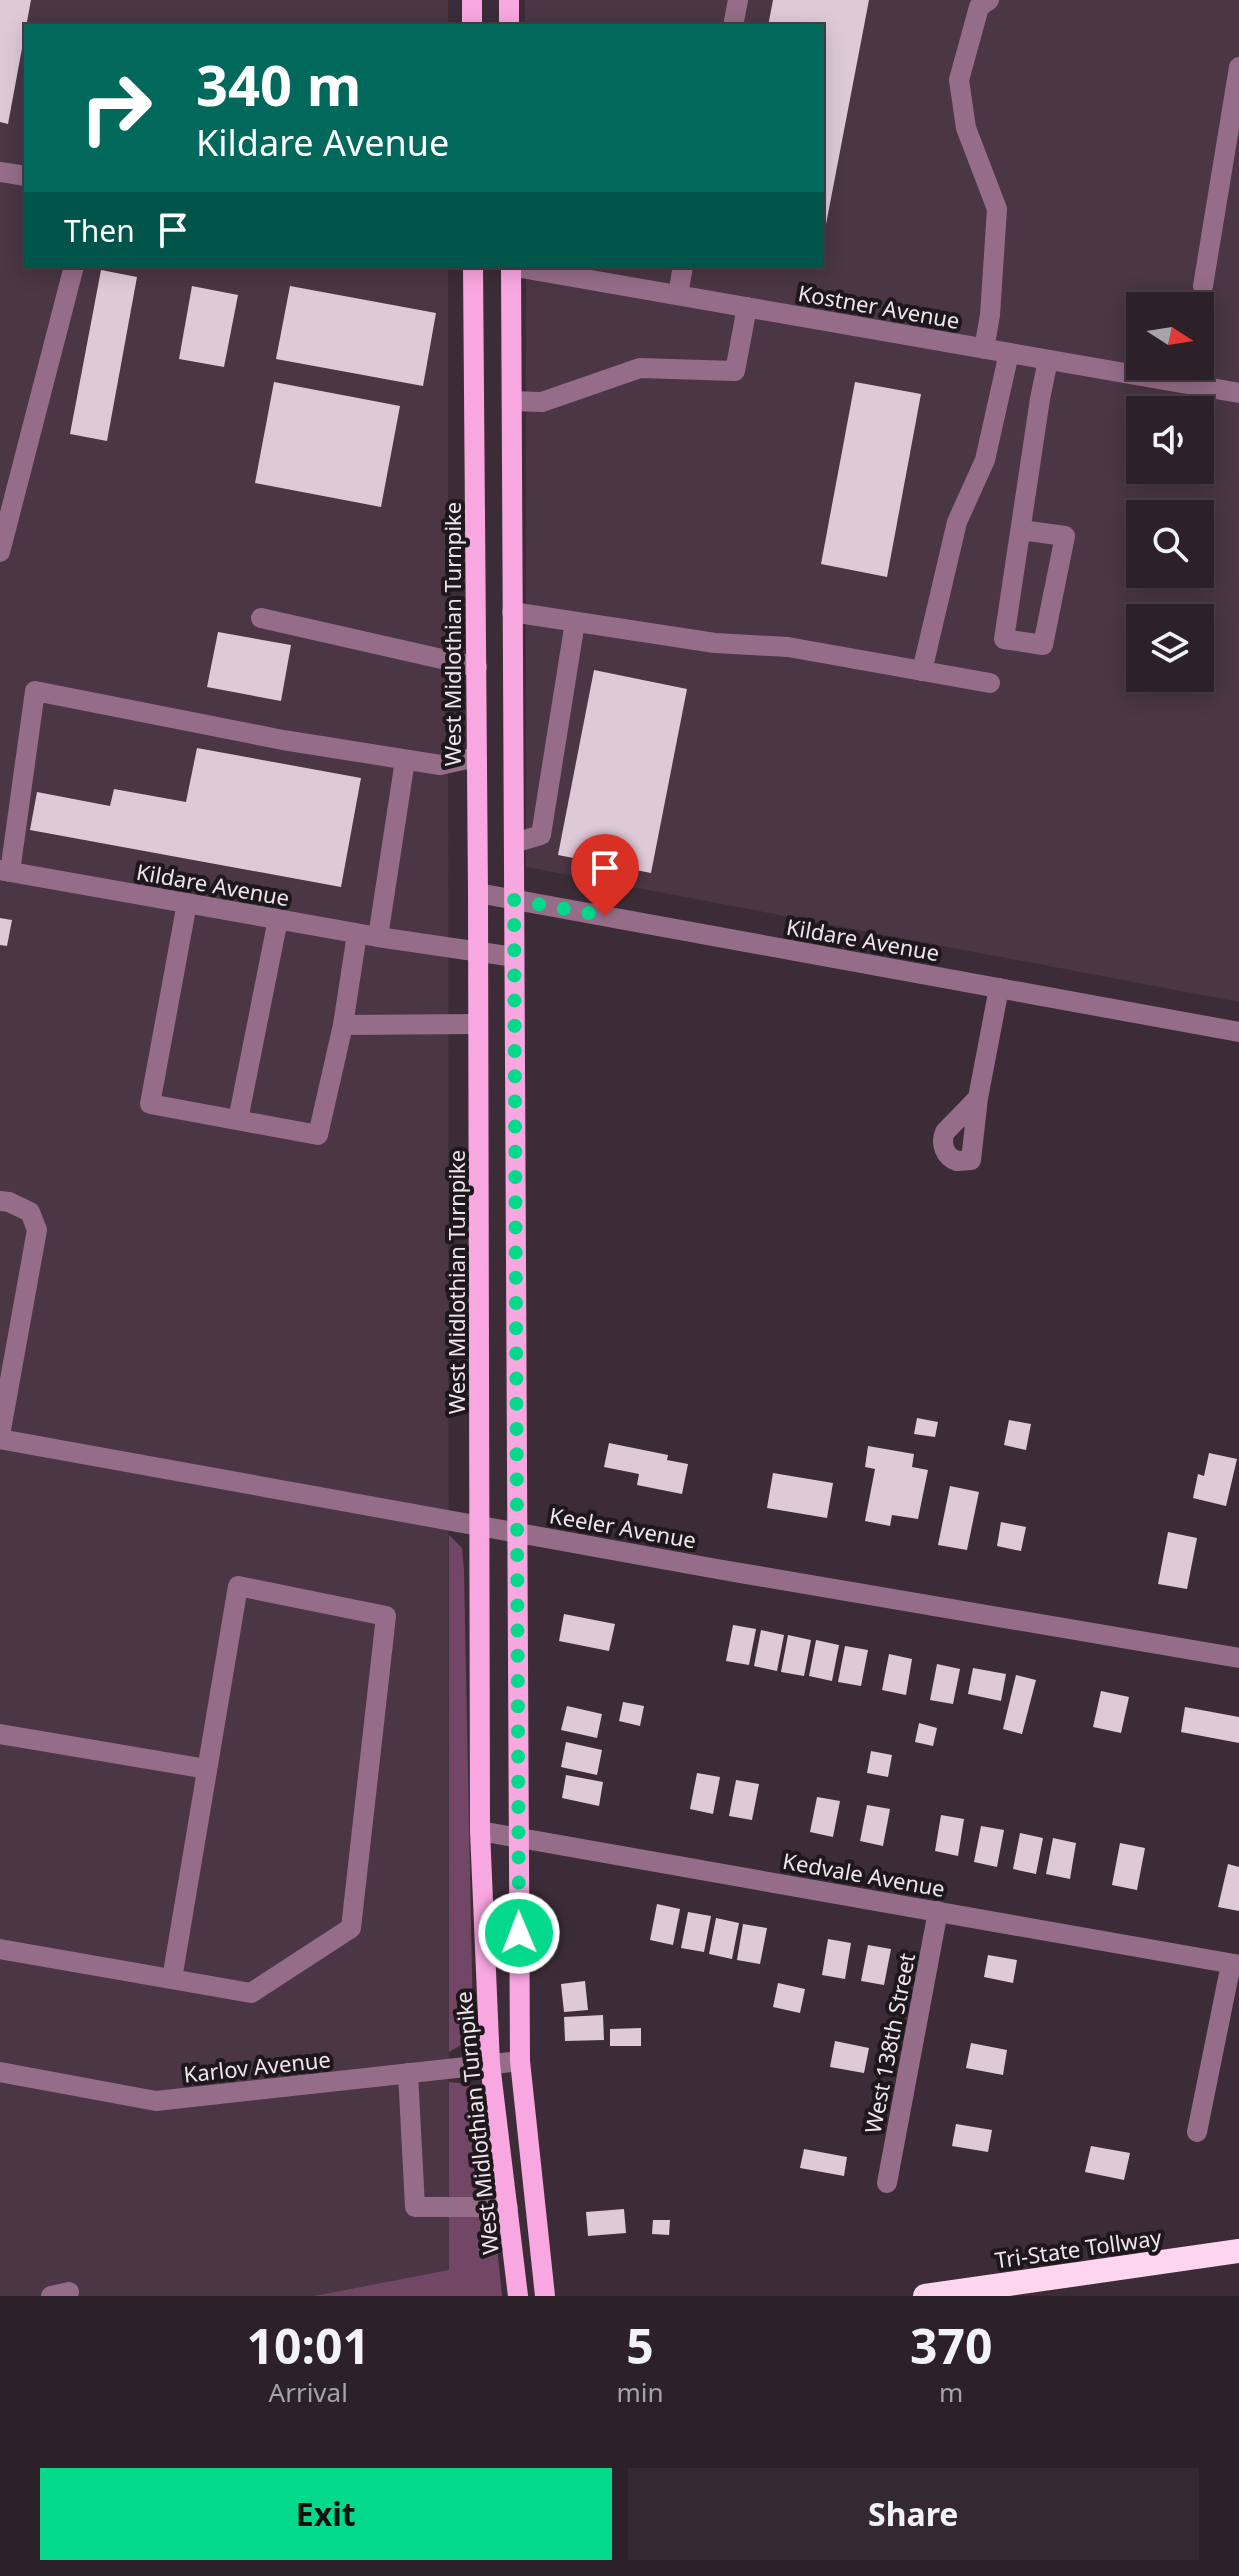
<!DOCTYPE html>
<style>
body{margin:0;font-family:"Noto Sans",sans-serif;background:#352931;color:#f1f3f6;height:100vh;display:flex;flex-direction:column;font-size:30px;white-space:nowrap}
*{box-sizing:border-box;margin:0}
p{font-size:26px;color:#a7a3a8}
.icon{flex:none;width:44px;height:44px;fill:none;stroke:currentColor;stroke-width:2;stroke-linecap:round;stroke-linejoin:round}
.map{position:relative;height:2296px;overflow:hidden}
.drawer{display:flex;flex-direction:column;background:#2d2129;flex:1}
.drawer>*{flex:none}
.guide{position:absolute;left:24px;top:24px;width:800px;height:244px;border-radius:0px;box-shadow:0 4px 20px #0003,0 0 0 2px #483e46;background:#00695c;color:#fff;overflow:hidden}
.needle{width:52px;rotate:102deg}
.controls{position:absolute;left:1126px;top:292px;display:grid;gap:16px}
.controls a{display:grid;place-items:center;width:88px;height:88px;border-radius:0px;background:#2d2129;box-shadow:0 4px 20px #0003,0 0 0 2px #483e46;font-size:40px}
.pin{position:absolute;display:grid;place-items:center;width:68px;height:68px;color:#fff;margin:-82px -34px;border-radius:50% 50% 50% 0;rotate:-45deg;box-shadow:0 0 8px #0007}
.pin .icon{rotate:45deg}
.me{position:absolute;width:88px;margin:-44px;rotate:359deg;stroke-linejoin:round;filter:drop-shadow(0 0 6px #0008)}
.turn{display:flex;align-items:center;gap:28px;height:168px;padding:0 40px;font-size:36px}
.turn .icon{width:104px;height:104px;stroke-width:2.5}
.turn b{display:block;font-size:56px;line-height:68px}
.then{display:flex;align-items:center;height:76px;padding:0 40px;background:#0003;gap:16px;font-size:30px}
.eta{display:flex;justify-content:space-evenly;align-items:center;height:136px;text-align:center}
.eta b{font-size:48px;font-weight:700;line-height:56px}
.button{display:flex;gap:16px;margin-top:auto;padding:16px 40px}
.button a{flex:1;height:92px;border-radius:0px;background:#02d98b;color:#111;font-size:32px;font-weight:700;line-height:92px;text-align:center}
.button a+a{background:#352931;color:#f1f3f6}
.map>svg:first-child{display:block}
.built{fill:#4a3644;fill-rule:evenodd}
.green{fill:#724765}
.building{fill:#decad7}
.lines{fill:none;stroke-linecap:round;stroke-linejoin:round}
.minor{stroke:#956d88;stroke-width:20}
.major{stroke:#f9a7e0;stroke-width:20}
.highway{stroke:#fdd5ef;stroke-width:24}
.route{stroke:#02d98b;stroke-width:14;stroke-dasharray:0 25.2}
.labels{text-anchor:middle;dominant-baseline:central;stroke-width:8;stroke-linejoin:round;paint-order:stroke}
.street-label{font-size:22px;fill:#efe5ec;stroke:#1e171c}
</style>
<div class="map">
<svg width="1239" height="2296" viewBox="0 0 1239 2296">
<rect width="100%" height="100%" fill="#3c2c37"/>
<g class="built">
<polygon points="0,0 448,0 448,26 26,26 26,266 448,266 449,2271 314,2296 0,2296"/>
<path d="M525,0h714v1002l-713,-135v-601h296v-240h-297zM1140,306h60v60h-60zM1140,410h60v60h-60zM1140,514h60v60h-60zM1140,618h60v60h-60z"/>
</g>
<g class="green">
<polygon points="449,1535 462,1548 464,1571 473,2022 466,2042 449,2052"/>
<path d="M449,2082c29,2 27,7 35,33l18,181h-188l135,-26z"/>
</g>
<g class="building">
<polygon points="0,0 31,0 8,124 0,122"/>
<polygon points="773,0 869,0 823,240 822,26 768,26"/>
<polygon points="101,270 137,277 107,441 70,434"/>
<polygon points="192,286 238,295 224,367 179,359"/>
<polygon points="290,286 436,313 423,386 276,359"/>
<polygon points="274,382 400,406 381,507 255,483"/>
<polygon points="855,382 921,394 887,577 821,564"/>
<polygon points="218,632 291,645 281,701 207,687"/>
<polygon points="594,670 687,689 651,873 558,855"/>
<polygon points="197,748 361,778 341,887 30,830 37,792 110,806 114,789 186,802"/>
<polygon points="0,918 12,920 7,946 0,945"/>
<polygon points="917,1418 938,1422 935,1437 914,1434"/>
<polygon points="1009,1420 1031,1424 1026,1450 1004,1445"/>
<polygon points="609,1443 668,1455 667,1460 688,1464 682,1494 637,1485 639,1474 604,1467"/>
<polygon points="868,1446 914,1454 912,1467 928,1470 918,1519 892,1515 890,1526 865,1521 875,1469 865,1467"/>
<polygon points="1209,1453 1237,1459 1226,1506 1193,1498 1198,1474 1204,1476"/>
<polygon points="773,1473 833,1483 827,1518 767,1508"/>
<polygon points="950,1486 979,1492 967,1550 938,1545"/>
<polygon points="1001,1522 1026,1527 1021,1551 997,1546"/>
<polygon points="1168,1532 1197,1538 1187,1589 1158,1584"/>
<polygon points="564,1614 615,1624 609,1651 559,1641"/>
<polygon points="733,1625 756,1629 749,1665 726,1661"/>
<polygon points="761,1630 784,1635 777,1671 754,1666"/>
<polygon points="788,1635 811,1640 804,1676 781,1672"/>
<polygon points="816,1640 839,1645 832,1681 809,1676"/>
<polygon points="845,1646 868,1650 861,1686 838,1682"/>
<polygon points="889,1654 912,1659 906,1695 882,1690"/>
<polygon points="937,1664 960,1669 953,1704 930,1700"/>
<polygon points="973,1668 1006,1674 1001,1701 968,1694"/>
<polygon points="1016,1675 1036,1680 1022,1734 1003,1729"/>
<polygon points="1101,1691 1129,1697 1121,1733 1093,1727"/>
<polygon points="623,1702 644,1706 640,1726 619,1721"/>
<polygon points="567,1706 602,1714 597,1738 561,1730"/>
<polygon points="1185,1707 1239,1717 1239,1743 1181,1732"/>
<polygon points="919,1723 937,1728 933,1746 915,1742"/>
<polygon points="566,1742 602,1750 597,1775 561,1767"/>
<polygon points="871,1751 892,1755 888,1777 867,1773"/>
<polygon points="697,1773 720,1777 713,1814 690,1809"/>
<polygon points="566,1775 603,1782 599,1806 562,1798"/>
<polygon points="736,1780 759,1784 752,1820 729,1816"/>
<polygon points="817,1797 840,1801 833,1837 810,1832"/>
<polygon points="867,1805 890,1809 883,1846 860,1841"/>
<polygon points="941,1815 964,1819 958,1856 935,1851"/>
<polygon points="981,1826 1004,1830 997,1867 974,1862"/>
<polygon points="1020,1833 1043,1838 1036,1874 1013,1869"/>
<polygon points="1053,1838 1076,1843 1070,1879 1046,1874"/>
<polygon points="1120,1843 1145,1848 1137,1890 1112,1885"/>
<polygon points="1228,1864 1239,1867 1239,1911 1218,1907"/>
<polygon points="657,1904 680,1909 673,1945 650,1940"/>
<polygon points="688,1912 711,1916 704,1952 681,1948"/>
<polygon points="716,1918 739,1923 732,1959 709,1954"/>
<polygon points="743,1924 767,1928 760,1964 737,1960"/>
<polygon points="828,1939 851,1943 845,1979 822,1975"/>
<polygon points="868,1945 891,1949 884,1985 861,1981"/>
<polygon points="988,1955 1017,1960 1013,1983 984,1977"/>
<polygon points="585,1981 588,2010 564,2012 561,1984"/>
<polygon points="778,1983 805,1989 800,2013 773,2007"/>
<polygon points="603,2015 604,2040 565,2041 564,2017"/>
<polygon points="641,2028 641,2046 610,2046 610,2029"/>
<polygon points="835,2041 869,2048 864,2073 830,2067"/>
<polygon points="971,2043 1007,2050 1003,2075 966,2068"/>
<polygon points="956,2124 992,2130 988,2152 952,2146"/>
<polygon points="1091,2146 1130,2153 1124,2180 1085,2172"/>
<polygon points="804,2149 847,2157 844,2176 800,2168"/>
<polygon points="624,2209 626,2233 588,2236 586,2212"/>
<polygon points="653,2220 670,2220 669,2235 652,2234"/>
</g>
<g class="lines">
<g class="minor">
<polyline points="733,26 738,0"/>
<polyline points="0,172 26,176"/>
<polyline points="510,266 1239,393"/>
<polyline points="1203,286 1239,67"/>
<polyline points="678,295 683,266"/>
<polyline points="984,349 990,315 997,209 966,128 959,80 979,7 989,0"/>
<polyline points="512,401 542,402 640,368 735,371 747,307"/>
<polyline points="1021,530 1065,536 1043,645 1004,639 1040,399 1048,360"/>
<polyline points="0,552 74,266"/>
<polyline points="512,612 715,643 788,647 990,683"/>
<polyline points="261,618 477,667"/>
<polyline points="922,671 957,522 985,460 1009,353"/>
<polyline points="514,843 541,835 575,622"/>
<polyline points="0,870 378,937 514,957"/>
<polyline points="10,872 35,691 283,740 440,765 477,757"/>
<polyline points="478,893 1239,1032"/>
<polyline points="187,903 150,1104 318,1135 343,1025"/>
<polyline points="357,934 343,1025 478,1024"/>
<polyline points="378,937 405,760"/>
<path d="M978,1098l-33,34c-5,12 0,25 12,29l14,-1 7,-62 21,-110"/>
<polyline points="238,1120 278,919"/>
<polyline points="0,1201 9,1202 30,1212 37,1230 0,1435"/>
<polyline points="0,1439 717,1569 1239,1658"/>
<polyline points="0,1734 207,1769"/>
<polyline points="480,1831 1239,1965"/>
<polyline points="0,1949 251,1993 351,1928 386,1616 238,1586 172,1979"/>
<polyline points="0,2072 156,2101 520,2061"/>
<polyline points="408,2073 415,2207 508,2207"/>
<polyline points="1197,2132 1231,1964"/>
<polyline points="887,2183 938,1911"/>
<polyline points="51,2296 69,2292"/>
</g>
<g class="major">
<polyline points="472,0 472,26"/>
<polyline points="509,0 509,26"/>
<polyline points="473,266 478,893 480,1831 490,2064 518,2296"/>
<polyline points="511,266 520,2061 545,2296"/>
</g>
<polyline class="highway" points="925,2296 1239,2251"/>
</g>
<g class="lines">
<polyline class="route" points="519,1933 514,900 605,916"/>
</g>
<g class="labels">
<g class="street-label">
<text transform="translate(879 306) rotate(10)">Kostner Avenue</text>
<text transform="translate(452 634) rotate(-90)">West Midlothian Turnpike</text>
<text transform="translate(213 884) rotate(10)">Kildare Avenue</text>
<text transform="translate(863 939) rotate(10)">Kildare Avenue</text>
<text transform="translate(456 1282) rotate(-90)">West Midlothian Turnpike</text>
<text transform="translate(623 1527) rotate(10)">Keeler Avenue</text>
<text transform="translate(864 1874) rotate(10)">Kedvale Avenue</text>
<text transform="translate(889 2043) rotate(-79)">West 138th Street</text>
<text transform="translate(257 2066) rotate(-6)">Karlov Avenue</text>
<text transform="translate(476 2123) rotate(-96)">West Midlothian Turnpike</text>
<text transform="translate(1078 2248) rotate(-8)">Tri-State Tollway</text>
</g>
</g>
</svg>
<div class="controls">
<a><svg class="needle" viewBox="-14 -14 28 28"><path d="M0-13l5 13h-10z" fill="#e53935"/><path d="M0 13l5-13h-10z" fill="#a7a3a8"/></svg></a>
<a><svg class="icon" aria-label="sound" viewBox="0 0 24 24"><path d="M4 9h4l5-4v14l-5-4H4zM17 9q2 3 0 6"/></svg></a>
<a><svg class="icon" aria-label="search" viewBox="0 0 24 24"><circle cx="10" cy="10" r="6"/><path d="M15 15l6 6"/></svg></a>
<a><svg class="icon" aria-label="layers" viewBox="0 0 24 24"><path d="M12 4l9 5-9 5-9-5zM3 14l9 5 9-5"/></svg></a>
</div>
<div class="pin" style="left:605px;top:916px;background:#d93025"><svg class="icon" aria-label="arrive" viewBox="0 0 24 24"><path d="M6 21V4h12l-3 4 3 4H6"/></svg></div>
<svg class="me" style="left:519px;top:1933px" viewBox="-20 -20 40 40"><circle r="17" fill="#02d98b" stroke="#fff" stroke-width="3"/><path d="M0-11L8 9 0 5-8 9z" fill="#fff"/></svg>
<div class="guide">
<div class="turn"><svg class="icon" aria-label="right" viewBox="0 0 24 24"><path d="M7 20v-9h11M14 6l5 5-5 5"/></svg><div><b>340 m</b>Kildare Avenue</div></div>
<div class="then">Then<svg class="icon" aria-label="arrive" viewBox="0 0 24 24"><path d="M6 21V4h12l-3 4 3 4H6"/></svg></div>
</div>
</div>
<section class="drawer">
<div class="eta">
<div><b>10:01</b><p>Arrival</p></div>
<div><b>5</b><p>min</p></div>
<div><b>370</b><p>m</p></div>
</div>
<div class="button"><a>Exit</a><a>Share</a></div>
</section>
